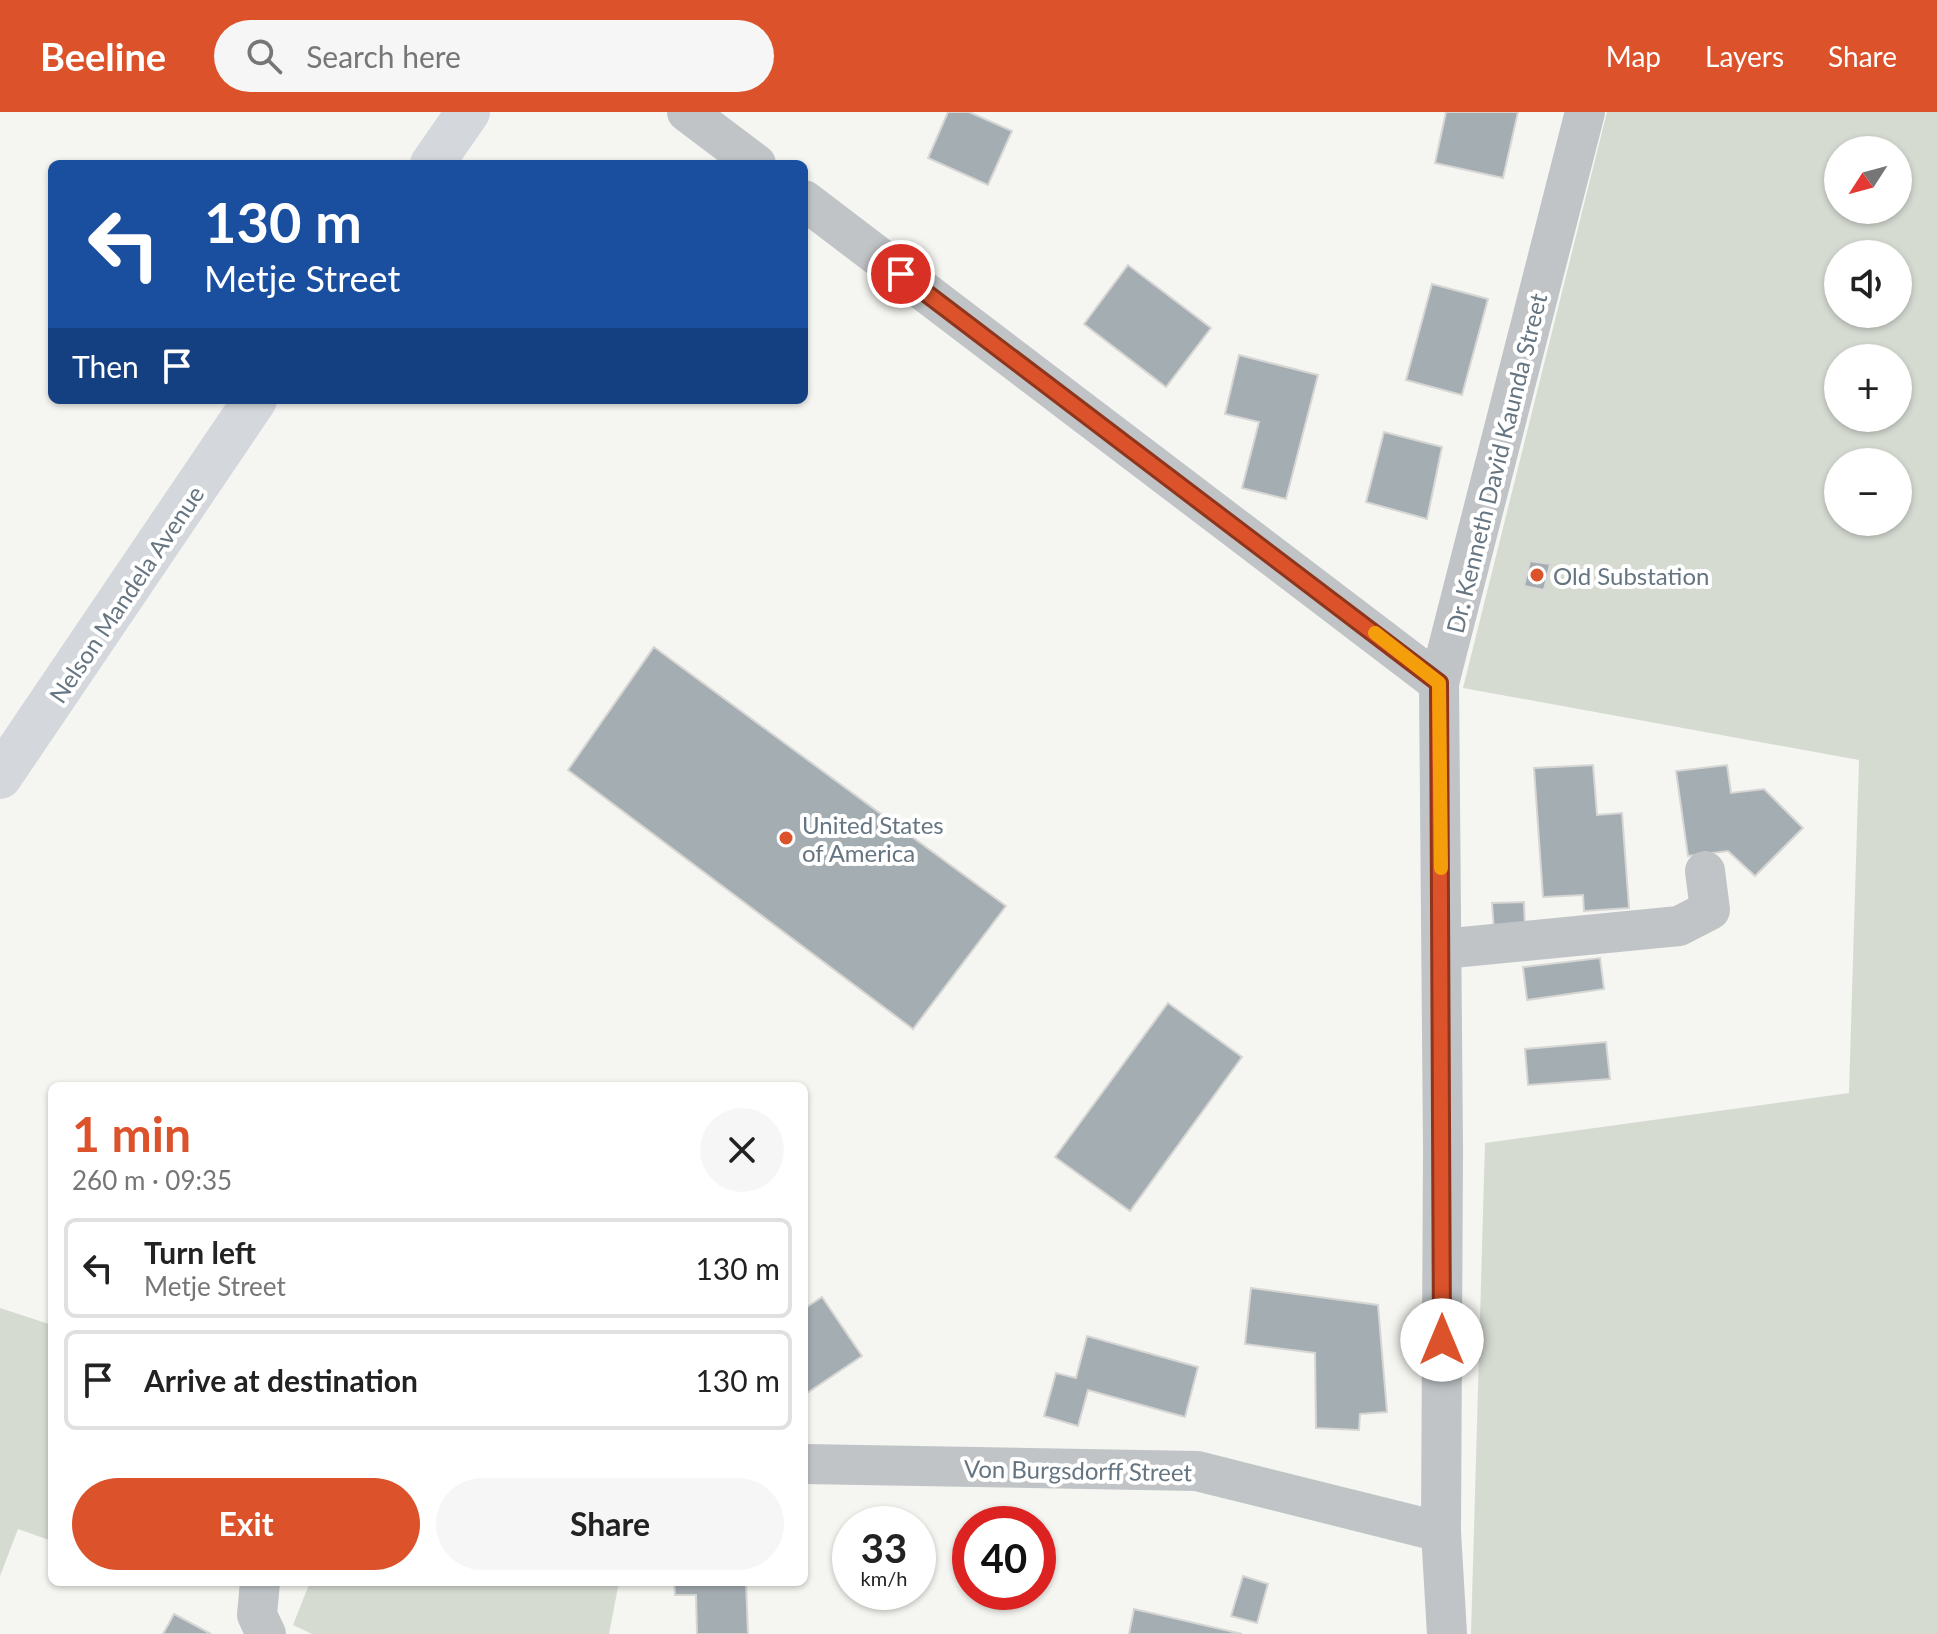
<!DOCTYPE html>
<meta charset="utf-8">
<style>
body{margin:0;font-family:Lato,sans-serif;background:#f6f6f6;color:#222;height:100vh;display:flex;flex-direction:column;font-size:30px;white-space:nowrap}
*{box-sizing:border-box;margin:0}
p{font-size:26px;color:#767676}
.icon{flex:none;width:44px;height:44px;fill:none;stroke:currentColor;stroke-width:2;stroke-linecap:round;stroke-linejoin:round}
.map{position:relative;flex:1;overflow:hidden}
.side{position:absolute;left:48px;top:970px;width:760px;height:504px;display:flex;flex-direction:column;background:#fff;border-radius:12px;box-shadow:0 2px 6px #0004}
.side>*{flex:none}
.banner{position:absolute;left:48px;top:48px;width:760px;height:244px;border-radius:12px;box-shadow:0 2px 6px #0004;background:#1a4fa0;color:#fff;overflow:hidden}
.needle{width:52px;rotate:234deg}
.fabs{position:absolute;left:1824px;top:24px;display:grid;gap:16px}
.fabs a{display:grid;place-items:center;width:88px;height:88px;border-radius:50%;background:#fff;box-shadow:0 2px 6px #0004;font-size:40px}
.speed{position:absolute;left:832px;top:1394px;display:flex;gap:16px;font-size:40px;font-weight:700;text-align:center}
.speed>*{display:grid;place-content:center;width:104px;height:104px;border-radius:50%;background:#fff;box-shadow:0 2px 6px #0004;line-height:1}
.speed small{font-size:20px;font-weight:400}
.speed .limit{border:12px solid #d22;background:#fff;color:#111}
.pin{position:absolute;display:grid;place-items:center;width:68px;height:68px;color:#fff;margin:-34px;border:4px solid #fff;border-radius:50%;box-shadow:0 2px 8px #0007}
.me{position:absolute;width:88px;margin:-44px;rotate:0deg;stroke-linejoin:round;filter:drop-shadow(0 0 6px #0008)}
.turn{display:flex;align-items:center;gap:28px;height:168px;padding:0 24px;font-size:36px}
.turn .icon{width:104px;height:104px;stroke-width:2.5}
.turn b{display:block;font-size:56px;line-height:68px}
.then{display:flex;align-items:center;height:76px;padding:0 24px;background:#0003;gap:16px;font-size:30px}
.round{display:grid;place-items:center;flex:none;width:84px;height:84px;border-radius:42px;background:#f6f6f6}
.overview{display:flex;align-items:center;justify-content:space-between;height:136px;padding:0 24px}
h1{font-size:48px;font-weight:700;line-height:60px;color:#db522b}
.cta{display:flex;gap:16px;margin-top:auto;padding:16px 24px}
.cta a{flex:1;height:92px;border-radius:48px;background:#db522b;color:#fff;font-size:32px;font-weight:700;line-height:92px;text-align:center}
.cta a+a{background:#f6f6f6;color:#222}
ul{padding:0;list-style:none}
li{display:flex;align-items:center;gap:24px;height:100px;margin:0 16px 12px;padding:0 8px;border:4px solid #e0e0e0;border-radius:12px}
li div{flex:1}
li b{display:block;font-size:30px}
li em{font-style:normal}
header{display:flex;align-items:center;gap:48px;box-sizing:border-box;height:112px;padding:0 40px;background:#db522b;color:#fff}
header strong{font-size:38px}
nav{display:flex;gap:44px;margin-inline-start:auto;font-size:28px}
.search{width:560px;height:72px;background:#f6f6f6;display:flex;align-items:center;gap:20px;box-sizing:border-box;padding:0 28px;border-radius:44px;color:#767676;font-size:30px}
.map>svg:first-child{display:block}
.green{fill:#d6dbd2;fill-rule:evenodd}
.building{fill:#a4adb2;stroke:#d6d6d4;stroke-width:2}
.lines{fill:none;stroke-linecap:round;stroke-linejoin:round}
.minor{stroke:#c0c4c7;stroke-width:40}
.major{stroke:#d4d8dc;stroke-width:44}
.route-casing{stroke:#8e351c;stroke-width:20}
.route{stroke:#db522b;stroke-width:14}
.slow{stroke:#f59e0b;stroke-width:14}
.poi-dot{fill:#db522b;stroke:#fff;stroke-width:3}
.labels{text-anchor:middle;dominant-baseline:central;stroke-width:8;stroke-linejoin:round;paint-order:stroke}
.street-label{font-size:24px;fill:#657581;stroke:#fff}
.poi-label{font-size:24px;fill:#657581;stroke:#fff;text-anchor:start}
</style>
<header>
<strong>Beeline</strong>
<div class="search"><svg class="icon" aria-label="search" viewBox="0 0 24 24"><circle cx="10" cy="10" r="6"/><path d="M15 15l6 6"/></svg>Search here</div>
<nav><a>Map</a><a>Layers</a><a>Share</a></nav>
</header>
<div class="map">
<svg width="1937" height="1522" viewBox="0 0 1937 1522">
<rect width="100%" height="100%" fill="#f5f5f1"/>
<g class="green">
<path d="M1607,0h330v1522h-466l14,-491 364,-50 10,-333 -396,-72zM1838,38h60v60h-60zM1838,142h60v60h-60zM1838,246h60v60h-60zM1838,350h60v60h-60z"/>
<polygon points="0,1196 52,1213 52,1429 18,1417 0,1464"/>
<polygon points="310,1470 619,1470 609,1522 312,1522 293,1513"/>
</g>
<g class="building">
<polygon points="948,0 969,0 1012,19 988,73 928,46"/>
<polygon points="1446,0 1518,0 1503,66 1435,51"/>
<polygon points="1128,153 1211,216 1166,275 1084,212"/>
<polygon points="1432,172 1488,187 1462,283 1406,268"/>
<polygon points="1239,243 1318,263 1286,387 1242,376 1259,310 1225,302"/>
<polygon points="1384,320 1442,335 1427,407 1366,390"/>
<polygon points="1530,449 1550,452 1544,478 1524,474"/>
<polygon points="654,535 1006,794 913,917 568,658"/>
<polygon points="1593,653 1597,703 1622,701 1629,796 1584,799 1583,783 1543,785 1534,656"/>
<polygon points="1727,653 1731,681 1764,677 1803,716 1755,764 1728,739 1688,744 1676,659"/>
<polygon points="1524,790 1525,817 1494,819 1492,791"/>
<polygon points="1600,846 1604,877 1527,888 1523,855"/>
<polygon points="1168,891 1242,945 1130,1099 1055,1045"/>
<polygon points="1606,930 1610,967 1528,973 1525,937"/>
<polygon points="1251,1176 1378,1193 1387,1300 1360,1302 1359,1318 1316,1316 1315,1241 1245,1232"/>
<polygon points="822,1185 862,1244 804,1283 804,1197"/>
<polygon points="1087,1224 1198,1255 1185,1305 1088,1278 1078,1314 1044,1304 1056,1261 1076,1266"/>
<polygon points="1243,1464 1268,1472 1257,1511 1231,1504"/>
<polygon points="674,1470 746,1470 748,1522 697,1522 696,1483 675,1483"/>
<polygon points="1134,1497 1242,1522 1129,1522"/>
<polygon points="174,1502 211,1522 163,1522"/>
</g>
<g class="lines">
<g class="minor">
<polyline points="687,0 756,52"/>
<polyline points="804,88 1439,571"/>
<polyline points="1442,837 1679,814 1710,798 1705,759"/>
<polyline points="804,1352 1197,1359 1441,1420"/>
<polyline points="260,1470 257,1503 266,1522"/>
<polyline points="1447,1522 1441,1420 1443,1037 1439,571 1585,0"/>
</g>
<g class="major">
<polyline points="432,52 468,0"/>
<polyline points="0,665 255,288"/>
</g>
</g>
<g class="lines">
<g class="route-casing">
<polyline id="route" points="901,162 1439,571 1442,1228"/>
</g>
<use href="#route" class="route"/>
<polyline class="slow" points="1375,521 1439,571 1441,756"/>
</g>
<g class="poi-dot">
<circle cx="1537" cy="463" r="8"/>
<circle cx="786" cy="726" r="8"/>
</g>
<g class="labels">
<g class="street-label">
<text transform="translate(1496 351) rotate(-76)">Dr. Kenneth David Kaunda Street</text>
<text transform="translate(126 482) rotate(-56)">Nelson Mandela Avenue</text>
<text transform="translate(1078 1358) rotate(1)">Von Burgsdorff Street</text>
</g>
<g class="poi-label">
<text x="1553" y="463">Old Substation</text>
<text x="802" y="712">United States<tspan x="802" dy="28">of America</tspan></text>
</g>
</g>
</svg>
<div class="fabs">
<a><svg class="needle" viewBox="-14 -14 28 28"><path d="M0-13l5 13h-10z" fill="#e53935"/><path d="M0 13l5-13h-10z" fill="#767676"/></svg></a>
<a><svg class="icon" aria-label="sound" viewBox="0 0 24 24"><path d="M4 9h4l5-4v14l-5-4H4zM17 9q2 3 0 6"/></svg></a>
<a>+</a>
<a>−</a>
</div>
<div class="speed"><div>33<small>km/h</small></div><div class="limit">40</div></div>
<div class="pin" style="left:901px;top:162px;background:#d93025"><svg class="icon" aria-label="arrive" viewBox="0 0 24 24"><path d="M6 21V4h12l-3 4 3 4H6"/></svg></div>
<svg class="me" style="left:1442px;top:1228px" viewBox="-20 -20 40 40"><circle r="19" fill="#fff"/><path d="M0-13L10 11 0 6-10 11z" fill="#db522b"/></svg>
<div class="banner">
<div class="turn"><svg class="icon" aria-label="left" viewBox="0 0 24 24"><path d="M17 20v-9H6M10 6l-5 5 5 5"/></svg><div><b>130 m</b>Metje Street</div></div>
<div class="then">Then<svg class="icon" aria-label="arrive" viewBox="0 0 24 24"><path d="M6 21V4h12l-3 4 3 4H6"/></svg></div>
</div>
<section class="side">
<div class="overview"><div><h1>1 min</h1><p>260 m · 09:35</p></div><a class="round"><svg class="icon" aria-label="close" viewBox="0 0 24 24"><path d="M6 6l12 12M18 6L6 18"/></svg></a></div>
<ul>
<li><svg class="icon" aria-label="left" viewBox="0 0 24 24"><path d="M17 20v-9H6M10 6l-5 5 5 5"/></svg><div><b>Turn left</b><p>Metje Street</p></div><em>130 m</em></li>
<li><svg class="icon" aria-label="arrive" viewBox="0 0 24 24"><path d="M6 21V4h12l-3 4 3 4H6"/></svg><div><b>Arrive at destination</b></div><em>130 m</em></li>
</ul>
<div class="cta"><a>Exit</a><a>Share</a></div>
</section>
</div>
